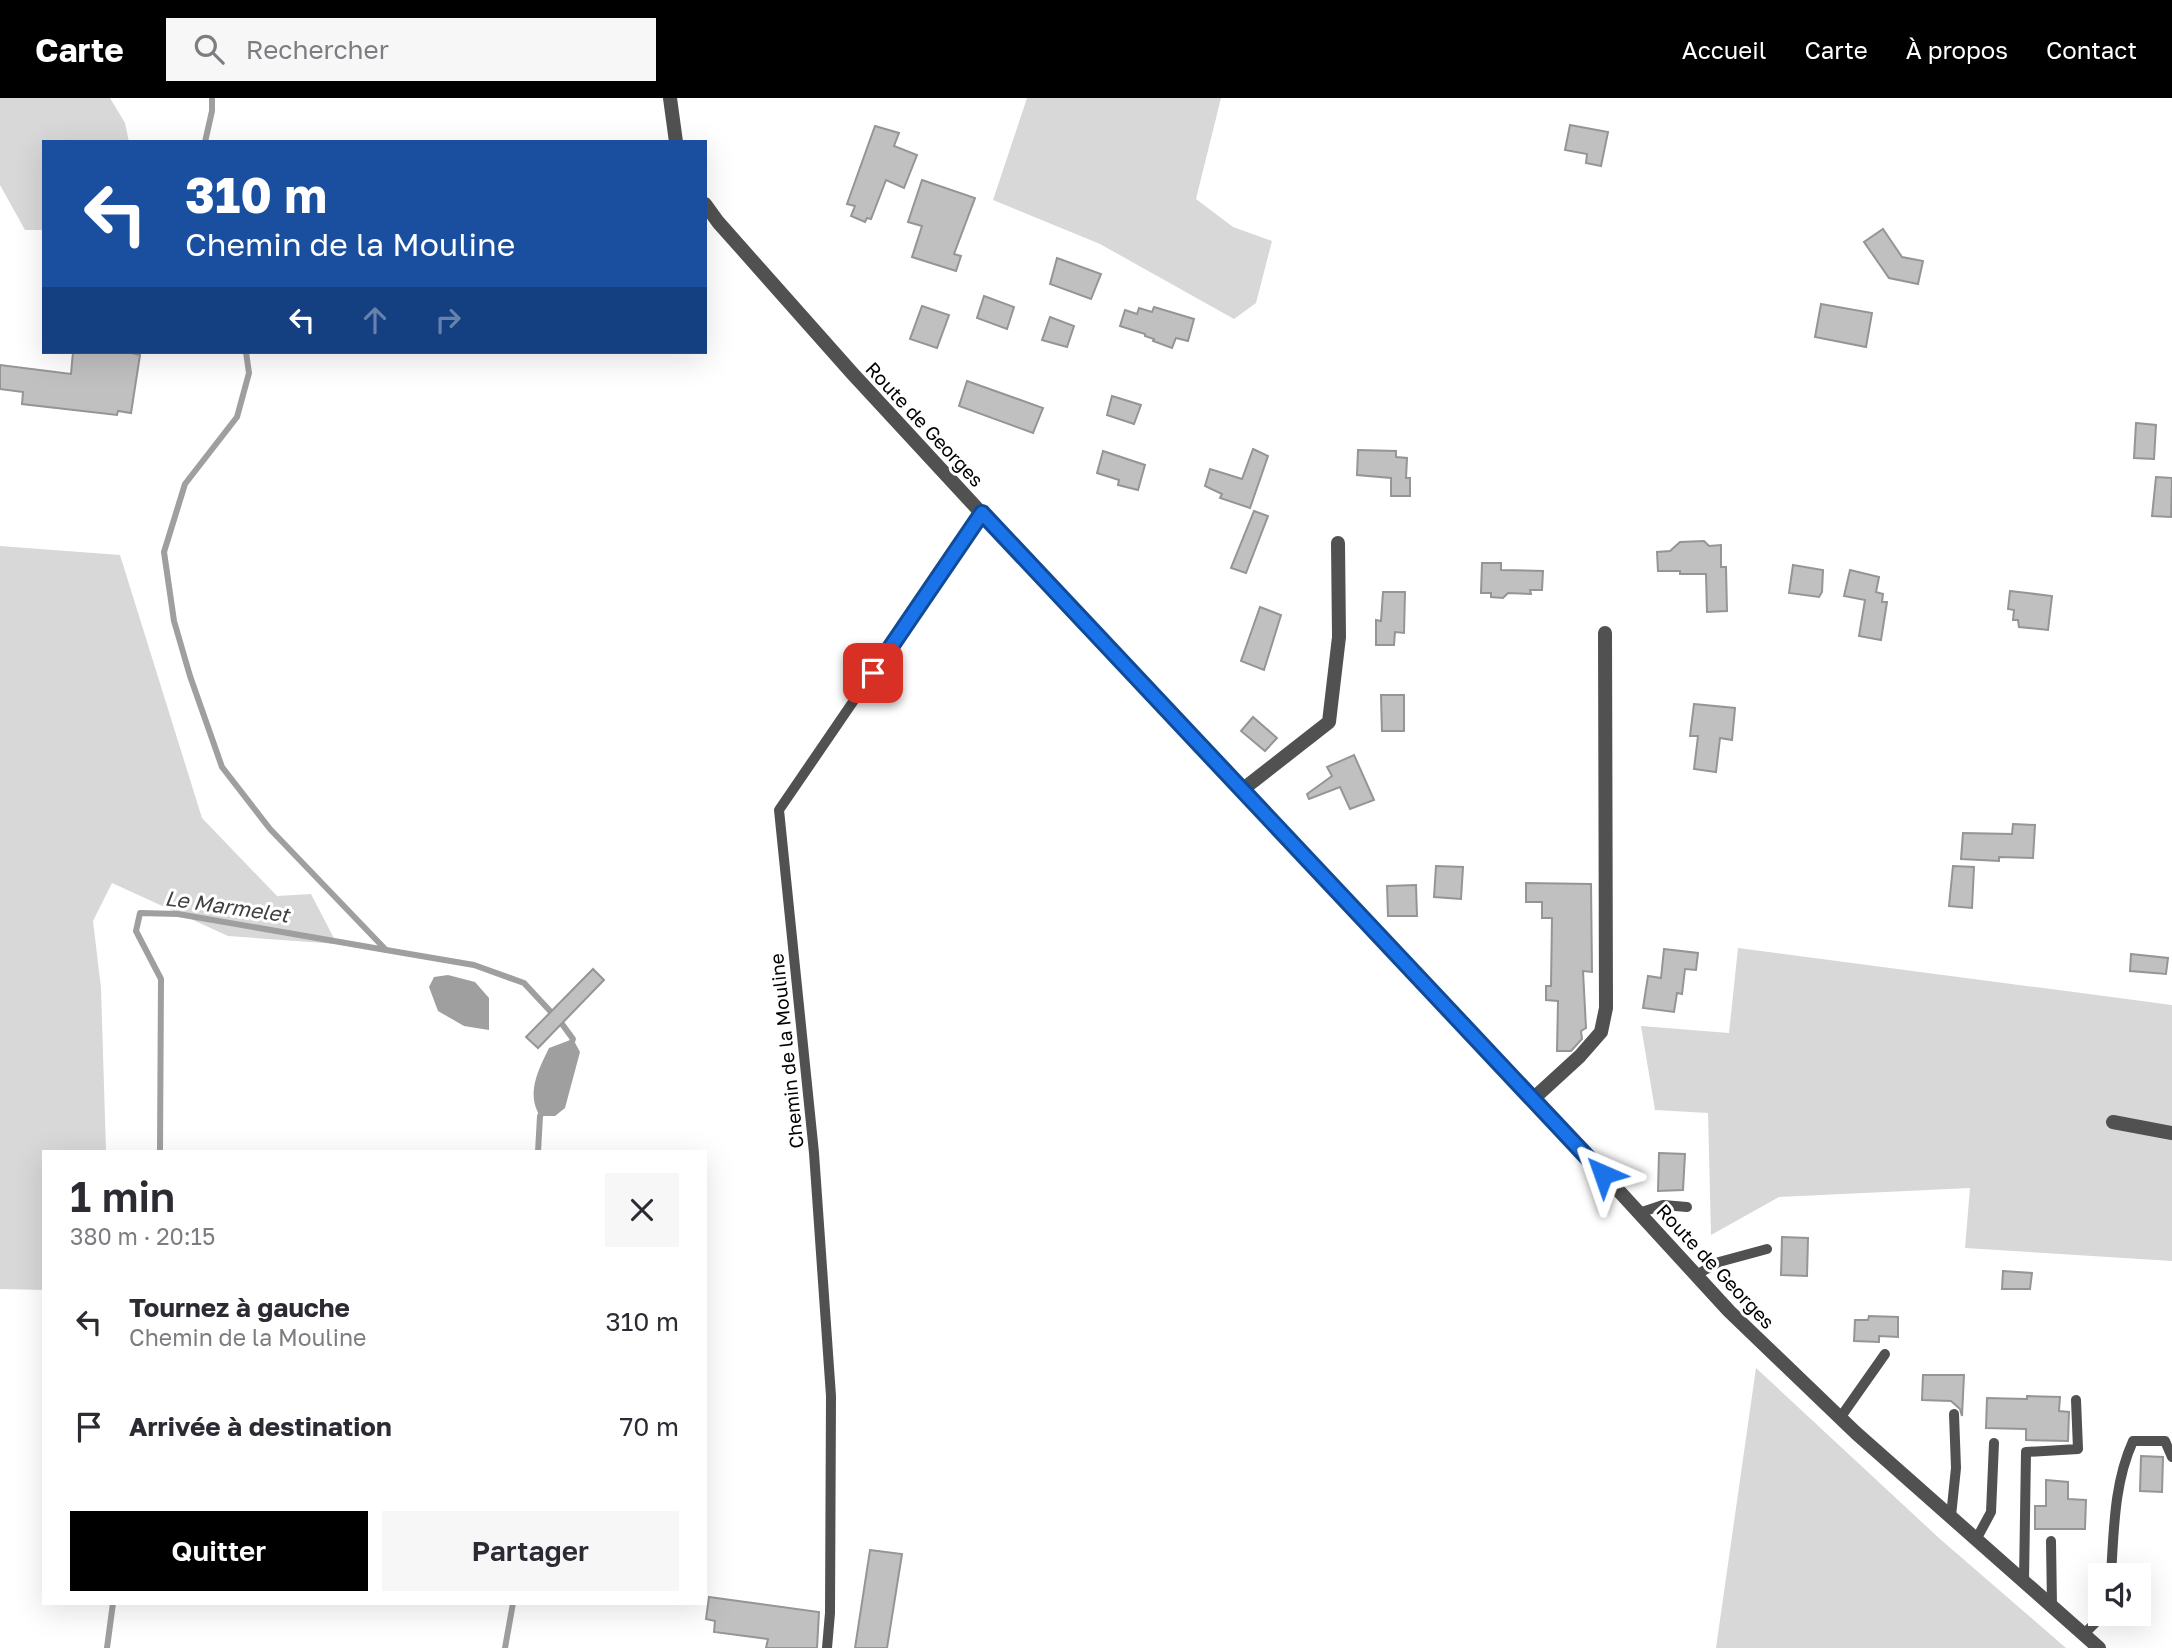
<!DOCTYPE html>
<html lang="fr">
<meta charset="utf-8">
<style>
body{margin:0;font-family:"Golos Text",sans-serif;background:#f7f7f7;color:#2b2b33;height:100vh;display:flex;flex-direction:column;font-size:26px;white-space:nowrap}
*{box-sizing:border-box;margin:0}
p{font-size:23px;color:#7c7c81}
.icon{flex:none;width:38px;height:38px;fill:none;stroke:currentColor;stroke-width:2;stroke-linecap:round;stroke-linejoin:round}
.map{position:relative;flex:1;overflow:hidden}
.sheet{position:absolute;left:42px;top:1052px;width:665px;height:455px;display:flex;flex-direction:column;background:#fff;border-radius:0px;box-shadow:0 7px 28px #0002}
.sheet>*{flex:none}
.guide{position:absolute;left:42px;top:42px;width:665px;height:214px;border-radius:0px;box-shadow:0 7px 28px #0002;background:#1a4fa0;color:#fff;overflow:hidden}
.buttons{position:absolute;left:2088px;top:1465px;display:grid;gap:14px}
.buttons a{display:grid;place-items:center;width:63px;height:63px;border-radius:0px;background:#fff;box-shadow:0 7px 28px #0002;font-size:35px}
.pin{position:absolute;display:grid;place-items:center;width:60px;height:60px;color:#fff;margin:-30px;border-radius:14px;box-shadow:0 4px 10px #0006}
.me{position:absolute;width:77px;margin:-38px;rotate:317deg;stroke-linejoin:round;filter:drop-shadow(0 0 5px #0008)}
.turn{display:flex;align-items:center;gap:24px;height:147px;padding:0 28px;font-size:32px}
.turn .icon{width:91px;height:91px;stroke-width:2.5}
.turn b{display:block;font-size:49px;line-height:60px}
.lanes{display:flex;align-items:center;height:66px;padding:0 28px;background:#0003;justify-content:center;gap:35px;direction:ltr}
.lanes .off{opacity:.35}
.round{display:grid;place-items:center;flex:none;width:74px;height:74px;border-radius:0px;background:#f7f7f7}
.summary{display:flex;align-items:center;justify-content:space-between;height:119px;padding:0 28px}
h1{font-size:42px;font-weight:600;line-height:52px}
.primary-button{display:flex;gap:14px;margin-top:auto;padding:14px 28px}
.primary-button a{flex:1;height:80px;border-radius:0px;background:#000;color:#fff;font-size:28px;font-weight:600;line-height:80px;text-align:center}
.primary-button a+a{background:#f7f7f7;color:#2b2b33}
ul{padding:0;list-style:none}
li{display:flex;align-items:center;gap:21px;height:105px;padding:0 28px}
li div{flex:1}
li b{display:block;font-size:26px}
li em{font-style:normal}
header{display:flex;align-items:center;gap:42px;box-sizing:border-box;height:98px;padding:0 35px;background:#000;color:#fff}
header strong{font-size:33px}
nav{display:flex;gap:38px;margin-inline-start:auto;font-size:24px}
.search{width:490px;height:63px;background:#f7f7f7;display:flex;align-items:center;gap:18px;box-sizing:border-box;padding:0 24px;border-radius:0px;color:#7c7c81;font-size:26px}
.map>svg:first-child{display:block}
.green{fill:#d8d8d8}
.water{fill:#9f9f9f}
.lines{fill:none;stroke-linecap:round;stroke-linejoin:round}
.stream{stroke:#9f9f9f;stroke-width:6}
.building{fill:#c0c0c0;stroke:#959595;stroke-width:2}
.service{stroke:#515151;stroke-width:10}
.minor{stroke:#515151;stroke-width:14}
.tertiary{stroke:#515151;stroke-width:14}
.route-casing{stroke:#114b97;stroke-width:18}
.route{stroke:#1a73e8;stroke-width:12}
.labels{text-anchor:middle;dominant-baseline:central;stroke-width:6;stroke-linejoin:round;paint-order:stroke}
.street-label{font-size:19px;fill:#000;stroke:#fff}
.water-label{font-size:21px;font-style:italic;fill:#404040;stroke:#fff}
</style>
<header>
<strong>Carte</strong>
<div class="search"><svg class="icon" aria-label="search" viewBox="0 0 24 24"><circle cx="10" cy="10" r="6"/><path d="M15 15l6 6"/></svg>Rechercher</div>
<nav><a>Accueil</a><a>Carte</a><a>À propos</a><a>Contact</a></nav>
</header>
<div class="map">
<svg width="2172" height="1550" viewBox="0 0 2172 1550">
<rect width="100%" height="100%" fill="#fff"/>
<g class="green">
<polygon points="0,0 110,0 125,25 129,44 44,44 44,132 25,132 0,87"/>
<polygon points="1027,0 1221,0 1196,101 1233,129 1272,143 1256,205 1234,221 1100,146 993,102"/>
<polygon points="0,448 120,457 202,720 277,798 311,796 337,846 228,838 112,785 93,823 101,890 106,1053 44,1054 44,1192 0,1191"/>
<polygon points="1738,850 2172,907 2172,1163 1965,1150 1970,1090 1779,1099 1711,1137 1708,1015 1655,1012 1641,928 1729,935"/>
<polygon points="1756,1270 1940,1441 2066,1550 1716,1550"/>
</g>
<g class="water">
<polygon points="448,877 475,884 489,900 489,932 464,928 438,913 429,889 434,879"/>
<path d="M573,941l7,13 -15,56 -10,8h-15c-14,-23 -2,-45 9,-68z"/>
</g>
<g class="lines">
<g class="stream">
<polyline points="205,44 212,13 212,0"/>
<polyline points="246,254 249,275 237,319 185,386 164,454 174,523 190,578 222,669 270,731 386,852 474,867 524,885 551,914"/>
<polyline points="562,926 573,941 571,946"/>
<polyline points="160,1054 161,881 136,833 140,815 178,816 386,852"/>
<polyline points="538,1054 540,1018 544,1011"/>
<polyline points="107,1550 113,1505"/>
<polyline points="505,1550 513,1505"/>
</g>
</g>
<g class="building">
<polygon points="1570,27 1608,34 1601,68 1586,65 1587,56 1565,52"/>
<polygon points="875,28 899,35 894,48 917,57 904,90 886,82 871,121 867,120 865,124 851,118 855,108 847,106"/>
<polygon points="922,82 975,100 954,156 961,158 956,173 912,159 922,128 908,124"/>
<polygon points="1883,131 1902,159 1923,163 1918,186 1889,180 1864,144"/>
<polygon points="1057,160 1101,176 1091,201 1050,186"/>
<polygon points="984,198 1014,209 1007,231 977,220"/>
<polygon points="1821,206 1872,215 1866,249 1815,239"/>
<polygon points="922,208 949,217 937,250 910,241"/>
<polygon points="1154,209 1194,221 1188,243 1176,240 1172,250 1153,243 1154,241 1145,238 1145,236 1120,228 1125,212 1137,216 1139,210 1152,214"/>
<polygon points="1050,219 1074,228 1067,249 1042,242"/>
<polygon points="73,254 127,254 140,257 131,315 118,313 117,317 22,306 23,294 0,291 0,267 71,276"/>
<polygon points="967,283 1043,310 1033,335 959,308"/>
<polygon points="1112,298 1141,307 1134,326 1107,317"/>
<polygon points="2136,325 2156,327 2154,361 2134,360"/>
<polygon points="1253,351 1268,358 1250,410 1220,400 1222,396 1205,388 1210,371 1242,381"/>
<polygon points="1358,352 1396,353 1396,359 1407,360 1406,380 1410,380 1410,398 1391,398 1391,380 1357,377"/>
<polygon points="1103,353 1145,367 1138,392 1118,387 1119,382 1097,375"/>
<polygon points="2156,379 2172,380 2171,419 2152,418"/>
<polygon points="1254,413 1268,418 1246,475 1231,470"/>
<polygon points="1704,443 1709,448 1721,447 1721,469 1726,469 1727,513 1707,514 1706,476 1680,476 1680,473 1658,473 1657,454 1670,453 1680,444"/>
<polygon points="1482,465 1501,465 1501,472 1543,473 1542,492 1530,492 1531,496 1508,495 1503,500 1491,499 1491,495 1481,495"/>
<polygon points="1793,467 1823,472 1822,494 1819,499 1789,495"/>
<polygon points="1850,472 1879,479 1876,494 1883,496 1882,504 1887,504 1881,542 1859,538 1865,502 1844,498"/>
<polygon points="2010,493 2052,498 2048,532 2019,529 2018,522 2013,522 2014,512 2008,511"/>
<polygon points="1383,494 1405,494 1404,535 1395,534 1394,547 1376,547 1376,522 1381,523"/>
<polygon points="1260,509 1281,517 1264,572 1241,563"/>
<polygon points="1381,597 1404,597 1404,633 1382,633"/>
<polygon points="1694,606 1735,610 1732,642 1720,640 1716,674 1694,671 1698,638 1690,638"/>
<polygon points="1253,619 1277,640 1265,653 1241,633"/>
<polygon points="1354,657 1374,702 1350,711 1340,689 1309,701 1307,696 1332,678 1327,669"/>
<polygon points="2013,726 2035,727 2033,760 1999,759 1999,763 1961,761 1963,735 2012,736"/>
<polygon points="1436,768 1463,769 1461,801 1434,799"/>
<polygon points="1953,768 1974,769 1972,810 1949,808"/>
<polygon points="1526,785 1591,786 1592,874 1583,873 1586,930 1581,933 1582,941 1571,953 1557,953 1558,903 1546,902 1546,888 1551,888 1552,820 1542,820 1542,804 1526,804"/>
<polygon points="1416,787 1417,818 1388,818 1387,788"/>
<polygon points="1664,851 1698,855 1696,872 1685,871 1682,896 1677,895 1674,914 1643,910 1648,878 1661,880"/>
<polygon points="2131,856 2168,860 2166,876 2130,873"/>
<polygon points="593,871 604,882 538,950 526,939"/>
<polygon points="1659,1055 1685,1056 1683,1092 1658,1093"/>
<polygon points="1782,1139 1808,1140 1807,1178 1781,1177"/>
<polygon points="2003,1173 2032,1175 2030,1191 2002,1191"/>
<polygon points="1869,1218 1898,1219 1898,1239 1879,1238 1879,1244 1854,1243 1855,1222 1868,1222"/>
<polygon points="1923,1277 1964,1277 1962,1318 1960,1311 1951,1303 1922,1302"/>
<polygon points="2027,1298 2060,1299 2059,1313 2069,1314 2068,1343 2026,1342 2026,1331 1986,1330 1987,1300 2027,1301"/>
<polygon points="2141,1358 2163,1359 2162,1394 2140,1393"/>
<polygon points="2046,1382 2068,1384 2068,1401 2086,1402 2085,1431 2035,1431 2035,1408 2046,1408"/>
<polygon points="870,1452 902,1456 887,1550 855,1550"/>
<polygon points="709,1499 819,1514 817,1550 766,1550 768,1541 714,1534 715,1523 706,1521"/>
</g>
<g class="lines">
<g class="service">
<polyline points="1639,1115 1663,1107 1687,1109"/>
<polyline points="1696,1177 1719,1164 1767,1151"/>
<polyline points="1840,1320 1885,1256"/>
<polyline points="1951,1418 1956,1370 1954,1316"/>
<polyline points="1977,1440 1991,1414 1994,1345"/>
<polyline points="2051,1443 2052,1508"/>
<path d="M2111,1477c3,-46 3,-92 22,-134h32l7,16"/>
<polyline points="2024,1483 2026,1354 2078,1351 2076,1302"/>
<polyline points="2084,1536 2104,1516"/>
<polyline points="827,1550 830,1515 831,1298 814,1055 779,712 982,415"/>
</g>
<g class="minor">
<polyline points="1242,692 1329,624 1339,539 1338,445"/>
<polyline points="1533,1001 1580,958 1601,934 1606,910 1605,535"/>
<polyline points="2113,1024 2172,1035"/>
</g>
<g class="tertiary">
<polyline points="670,0 676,44"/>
<polyline points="705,106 718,124 852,275 1070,511 1585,1056 1729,1213 1856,1335 2099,1550"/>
</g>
</g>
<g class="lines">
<g class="route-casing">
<polyline id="route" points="873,575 982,415 1603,1076"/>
</g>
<use href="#route" class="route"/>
</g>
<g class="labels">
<g class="street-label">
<text transform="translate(925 326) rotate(47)">Route de Georges</text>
<text transform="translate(786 953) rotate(-96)">Chemin de la Mouline</text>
<text transform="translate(1716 1168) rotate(47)">Route de Georges</text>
</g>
<g class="water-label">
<text transform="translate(227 808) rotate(8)">Le Marmelet</text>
</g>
</g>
</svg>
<div class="buttons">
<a><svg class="icon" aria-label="sound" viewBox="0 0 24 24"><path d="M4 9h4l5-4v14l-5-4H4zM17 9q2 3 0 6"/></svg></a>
</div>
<div class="pin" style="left:873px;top:575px;background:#d93025"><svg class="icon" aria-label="arrive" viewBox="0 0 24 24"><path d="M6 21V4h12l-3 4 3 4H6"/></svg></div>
<svg class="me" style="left:1603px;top:1076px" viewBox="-20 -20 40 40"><path d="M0-17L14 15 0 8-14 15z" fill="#1a73e8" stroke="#fff" stroke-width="4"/></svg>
<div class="guide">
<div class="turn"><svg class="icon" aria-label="left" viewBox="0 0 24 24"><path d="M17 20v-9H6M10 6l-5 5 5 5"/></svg><div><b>310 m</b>Chemin de la Mouline</div></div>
<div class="lanes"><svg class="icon" aria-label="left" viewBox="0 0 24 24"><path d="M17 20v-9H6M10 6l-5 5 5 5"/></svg><svg class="icon off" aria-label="ahead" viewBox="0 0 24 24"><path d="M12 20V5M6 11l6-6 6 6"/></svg><svg class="icon off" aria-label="right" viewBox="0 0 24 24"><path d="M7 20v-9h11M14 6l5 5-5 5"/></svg></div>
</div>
<section class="sheet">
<div class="summary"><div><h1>1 min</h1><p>380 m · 20:15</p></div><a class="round"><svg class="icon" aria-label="close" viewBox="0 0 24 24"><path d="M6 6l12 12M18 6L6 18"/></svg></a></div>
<ul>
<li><svg class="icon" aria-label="left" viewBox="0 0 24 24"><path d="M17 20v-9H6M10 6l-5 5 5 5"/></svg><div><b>Tournez à gauche</b><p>Chemin de la Mouline</p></div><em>310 m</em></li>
<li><svg class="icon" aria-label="arrive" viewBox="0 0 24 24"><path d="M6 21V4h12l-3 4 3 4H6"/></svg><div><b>Arrivée à destination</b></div><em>70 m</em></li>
</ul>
<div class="primary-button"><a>Quitter</a><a>Partager</a></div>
</section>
</div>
